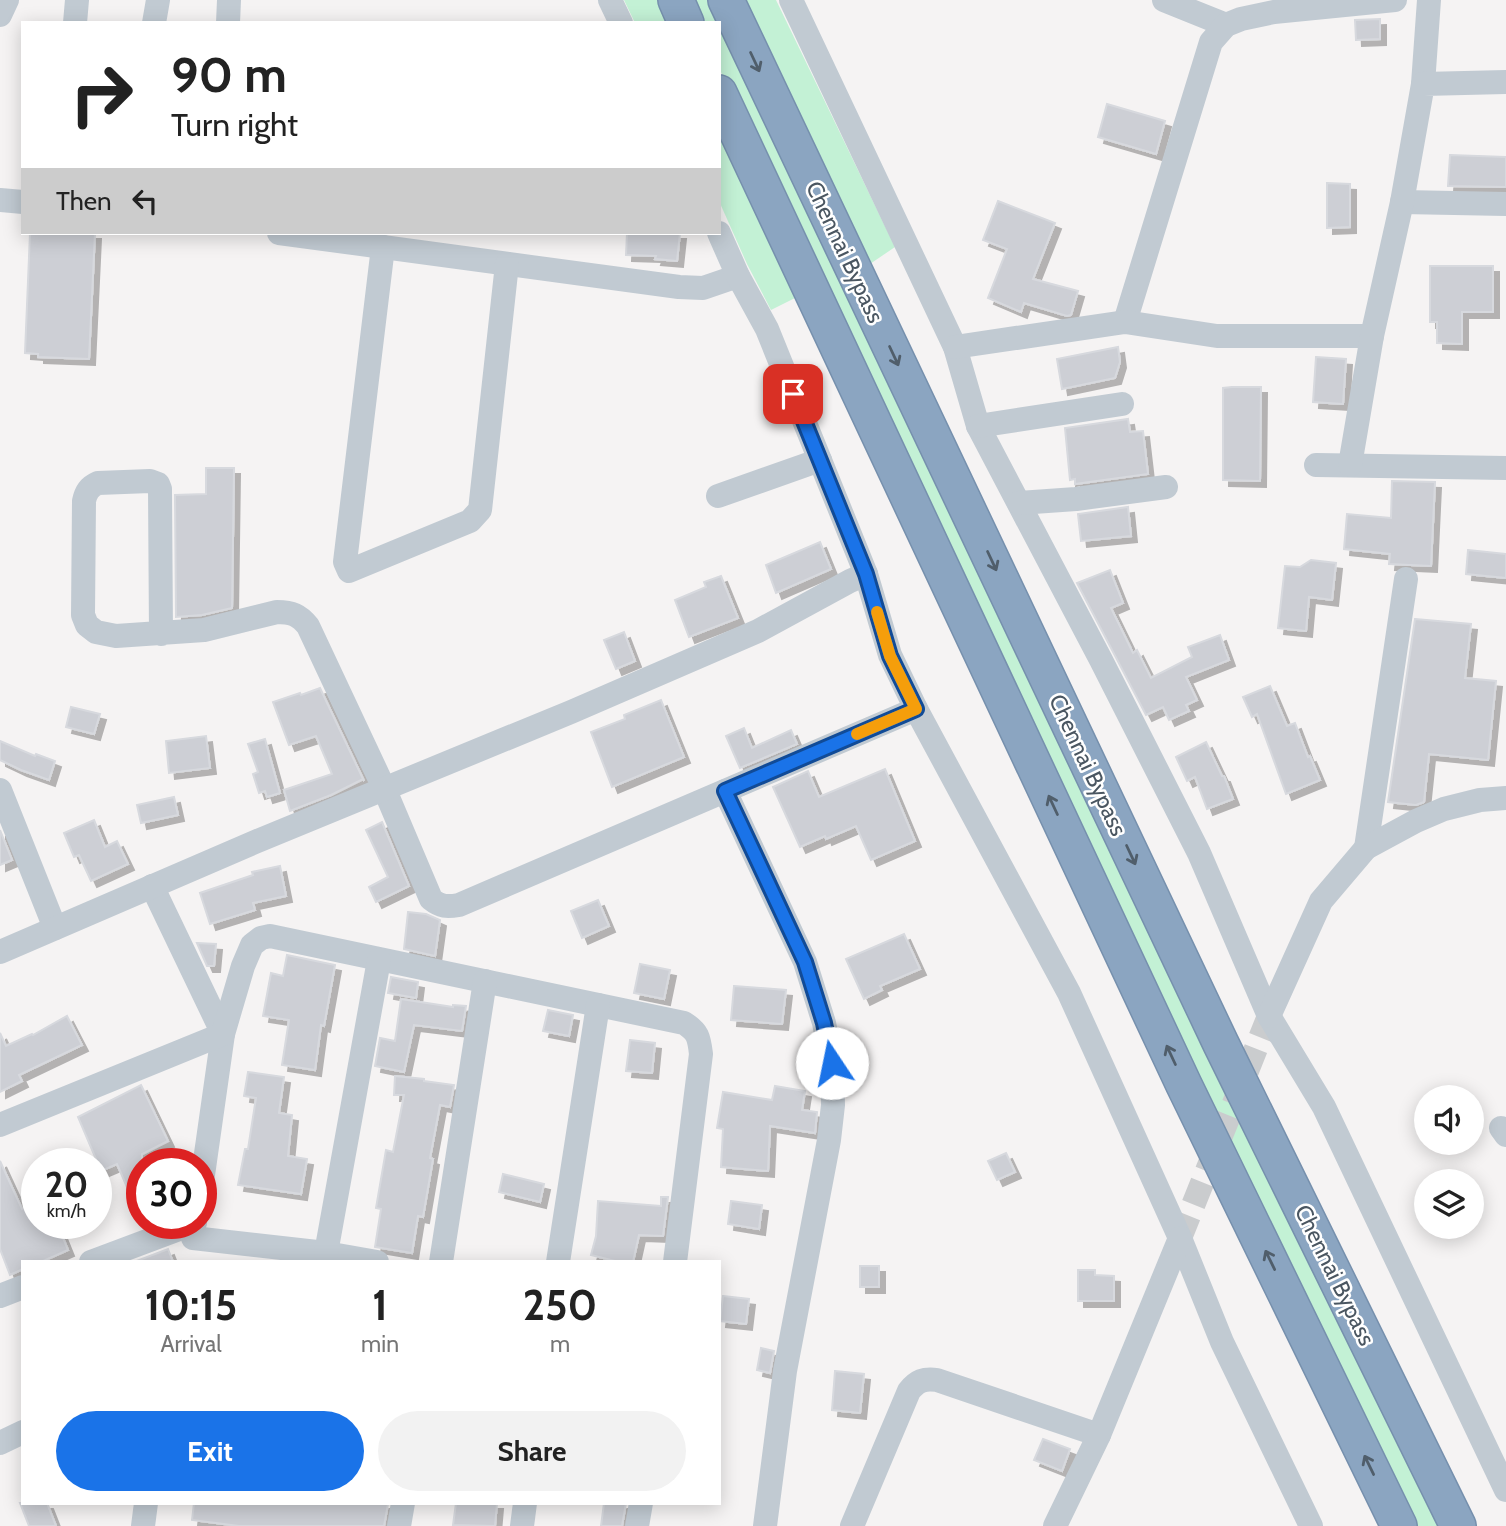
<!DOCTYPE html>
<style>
body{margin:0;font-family:Cabin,sans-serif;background:#f2f2f2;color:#222;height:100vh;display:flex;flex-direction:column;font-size:26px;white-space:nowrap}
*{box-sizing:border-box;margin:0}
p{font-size:23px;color:#767676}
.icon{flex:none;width:38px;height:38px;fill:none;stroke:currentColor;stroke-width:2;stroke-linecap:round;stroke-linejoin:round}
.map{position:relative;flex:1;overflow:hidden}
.side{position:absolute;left:21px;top:1260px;width:700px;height:245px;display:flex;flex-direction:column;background:#fff;border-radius:0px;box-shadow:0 4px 18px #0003}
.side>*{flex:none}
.guide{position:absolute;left:21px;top:21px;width:700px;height:214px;border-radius:0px;box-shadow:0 4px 18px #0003;background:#fff;color:#222;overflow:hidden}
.controls{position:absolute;left:1414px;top:1085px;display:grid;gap:14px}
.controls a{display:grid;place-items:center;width:70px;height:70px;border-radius:50%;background:#fff;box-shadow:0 4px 18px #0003;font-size:35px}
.speed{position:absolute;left:21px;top:1148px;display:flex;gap:14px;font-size:35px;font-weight:700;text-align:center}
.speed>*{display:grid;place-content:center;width:91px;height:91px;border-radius:50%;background:#fff;box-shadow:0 4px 18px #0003;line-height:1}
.speed small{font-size:18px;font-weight:400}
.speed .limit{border:10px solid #d22;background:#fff;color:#111}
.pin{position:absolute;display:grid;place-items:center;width:60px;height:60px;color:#fff;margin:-30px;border-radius:14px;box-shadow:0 4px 10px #0006}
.me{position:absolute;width:77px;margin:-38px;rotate:349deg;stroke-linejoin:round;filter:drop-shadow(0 0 5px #0008)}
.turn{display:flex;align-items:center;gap:24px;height:147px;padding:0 35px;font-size:32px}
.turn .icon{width:91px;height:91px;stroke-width:2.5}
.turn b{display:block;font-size:49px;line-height:60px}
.then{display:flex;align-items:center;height:66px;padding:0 35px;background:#0003;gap:14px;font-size:26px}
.eta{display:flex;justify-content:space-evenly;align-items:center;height:119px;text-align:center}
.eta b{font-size:42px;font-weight:700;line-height:49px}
.action{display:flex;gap:14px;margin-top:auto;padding:14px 35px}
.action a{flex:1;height:80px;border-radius:42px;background:#1a73e8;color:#fff;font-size:28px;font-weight:700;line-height:80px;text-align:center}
.action a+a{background:#f2f2f2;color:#222}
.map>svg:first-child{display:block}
.green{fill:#c3f1d5}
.building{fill:#cdcfd5;stroke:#d7d9de;stroke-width:2;filter:url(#shadow)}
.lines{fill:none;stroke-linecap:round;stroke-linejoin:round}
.minor-tunnel{stroke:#caccce;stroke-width:24;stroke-dasharray:24 12;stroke-linecap:butt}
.highway-casing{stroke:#7690ad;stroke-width:38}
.minor{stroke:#c1cad2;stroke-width:24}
.highway{stroke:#8ba5c1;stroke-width:35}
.oneway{stroke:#505e6b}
.route-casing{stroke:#114b97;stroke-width:18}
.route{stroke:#1a73e8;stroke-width:12}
.slow{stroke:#f59e0b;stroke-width:12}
.labels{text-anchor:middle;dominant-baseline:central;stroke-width:5;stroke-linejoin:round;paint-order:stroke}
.street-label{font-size:23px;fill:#4a5661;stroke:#fff}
</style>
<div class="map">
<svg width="1506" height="1526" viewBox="0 0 1506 1526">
<defs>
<filter id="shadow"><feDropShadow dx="6" dy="6" stdDeviation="0" flood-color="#0004"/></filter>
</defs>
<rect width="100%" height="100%" fill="#f5f3f3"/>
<g class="green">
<polygon points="624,0 662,0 673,23 635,23"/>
<polygon points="687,0 713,0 1443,1526 1414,1526 719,68 719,23 698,23"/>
<polygon points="740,0 776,0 895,247 867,266"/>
<polygon points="719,122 799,296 771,310 747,264 719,201"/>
</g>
<g class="building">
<polygon points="1380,19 1380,39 1356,40 1355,20"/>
<polygon points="1107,104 1165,121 1156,154 1098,137"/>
<polygon points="1450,155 1506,157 1506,187 1448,186"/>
<polygon points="1327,183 1350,184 1350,227 1327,228"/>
<polygon points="998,201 1055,223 1033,279 1078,291 1071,315 1067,316 1024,303 1021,312 988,298 1007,249 983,240"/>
<polygon points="30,233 95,233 89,359 38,357 38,354 25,353"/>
<polygon points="627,233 680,233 677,261 655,259 656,256 626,255"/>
<polygon points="1430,266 1493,266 1493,312 1462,312 1462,344 1437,343 1437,322 1430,322"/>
<polygon points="1118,347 1120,362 1115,378 1062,389 1057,359"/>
<polygon points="1316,357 1346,359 1343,404 1313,402"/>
<polygon points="1232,387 1261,387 1260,481 1223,480 1223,388"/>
<polygon points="1128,419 1130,432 1143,431 1148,474 1075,484 1075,479 1070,480 1065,428"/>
<polygon points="206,468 234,468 232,608 202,615 176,617 175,495 206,494"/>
<polygon points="1392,481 1435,482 1431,566 1389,564 1390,554 1344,549 1347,514 1391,518"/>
<polygon points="1128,507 1131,536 1081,541 1078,514"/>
<polygon points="820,542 831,569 776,593 766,565"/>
<polygon points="1468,550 1506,554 1506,578 1466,574"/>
<polygon points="1311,560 1336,563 1332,600 1309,597 1306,631 1278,628 1285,566 1300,567"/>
<polygon points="1110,570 1123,603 1111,608 1133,653 1137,650 1151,678 1192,657 1188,647 1220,635 1229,660 1186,677 1197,700 1186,705 1189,711 1169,720 1163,707 1146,715 1077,583"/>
<polygon points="721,576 738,618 689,637 675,600 706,587 704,582"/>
<polygon points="1415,619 1471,624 1465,678 1496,681 1488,760 1429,754 1424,802 1416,805 1388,802"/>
<polygon points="624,632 635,661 616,669 604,640"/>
<polygon points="1270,686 1287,726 1295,723 1308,757 1310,756 1320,780 1286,794 1257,714 1252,717 1243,697"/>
<polygon points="320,688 364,781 363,779 331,795 290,811 284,790 332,774 316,736 289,745 273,702 300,693 301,695"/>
<polygon points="661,700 684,757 612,787 591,732 625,719 624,715"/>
<polygon points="71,707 100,714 94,734 66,727"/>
<polygon points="744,728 752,748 791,730 797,744 740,768 726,736"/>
<polygon points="206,736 210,768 169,773 166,741"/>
<polygon points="265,739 280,793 267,797 265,791 259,793 253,774 258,772 248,744"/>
<polygon points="0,741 35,756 36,754 55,761 49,780 21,770 0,760"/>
<polygon points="1206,742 1222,776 1224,776 1233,799 1207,809 1195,777 1187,781 1176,757"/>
<polygon points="885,769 915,841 871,860 856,826 826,839 825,836 800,847 773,787 808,771 819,797"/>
<polygon points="174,797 178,815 141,823 137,805"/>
<polygon points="94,820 105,847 117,841 128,864 91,881 79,855 74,857 64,833"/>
<polygon points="382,822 409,886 376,902 369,887 388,877 366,830"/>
<polygon points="0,830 12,860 0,865"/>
<polygon points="280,866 286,896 253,903 255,910 210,924 200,893 253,875 252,872"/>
<polygon points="598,900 609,926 582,938 571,911"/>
<polygon points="408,912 426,914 440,920 435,956 404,949"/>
<polygon points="904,934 920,969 880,986 882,990 864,999 846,959"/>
<polygon points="197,943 216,944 214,966 207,966"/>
<polygon points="287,955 335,965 324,1026 321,1025 315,1070 282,1065 289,1020 263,1016 271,973 283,976"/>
<polygon points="640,964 670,970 664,999 634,993"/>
<polygon points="391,977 418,982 416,998 388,993"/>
<polygon points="734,986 786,990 782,1024 731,1020"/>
<polygon points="401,999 453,1007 453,1005 466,1006 462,1031 414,1025 404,1072 375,1066 380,1038 395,1041"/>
<polygon points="548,1010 573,1015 569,1036 543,1031"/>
<polygon points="67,1016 82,1045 19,1075 22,1081 0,1092 0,1033 6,1046 32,1034 33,1035"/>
<polygon points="630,1040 655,1043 652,1073 626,1071"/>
<polygon points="248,1072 284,1077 279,1113 292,1115 288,1156 307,1159 301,1194 238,1185 245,1149 248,1149 256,1098 244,1096"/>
<polygon points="395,1076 424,1079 424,1081 454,1085 450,1107 440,1105 430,1158 433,1159 423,1217 418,1216 412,1253 375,1247 381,1209 376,1208 386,1150 393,1152 404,1095 394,1095"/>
<polygon points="141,1085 168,1141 142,1154 142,1222 117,1164 101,1171 78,1117"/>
<polygon points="775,1086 805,1091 802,1110 817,1112 815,1133 770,1126 768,1171 721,1167 723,1129 717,1128 723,1092 772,1100"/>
<polygon points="1006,1153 1015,1172 997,1180 988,1161"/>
<polygon points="0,1161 22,1209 37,1204 37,1223 57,1223 68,1250 41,1262 23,1262 23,1269 10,1275 0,1249"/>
<polygon points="503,1174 544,1184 540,1202 499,1192"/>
<polygon points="661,1197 668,1197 663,1236 639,1235 633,1262 619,1262 591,1255 596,1236 598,1201 661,1206"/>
<polygon points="731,1201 762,1205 759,1229 728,1224"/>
<polygon points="168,1249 173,1262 134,1262"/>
<rect x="860" y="1266" width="19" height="21"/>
<polygon points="1078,1270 1095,1270 1095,1275 1114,1276 1114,1301 1078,1301"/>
<polygon points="723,1296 749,1299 746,1324 720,1321"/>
<polygon points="761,1348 774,1351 770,1373 757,1370"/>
<polygon points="835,1371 864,1374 860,1413 832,1410"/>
<polygon points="1043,1439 1070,1449 1062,1471 1034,1460"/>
<polygon points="20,1503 47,1503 56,1526 29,1526"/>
<polygon points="194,1503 385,1503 388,1504 384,1526 239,1526 192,1520"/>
<polygon points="456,1503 497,1503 495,1526 453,1525"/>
<polygon points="604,1503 626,1503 622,1526 601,1526"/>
</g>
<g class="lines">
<polyline class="minor-tunnel" points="1180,1238 1269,1016"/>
<g class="highway-casing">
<g id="highway">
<polyline points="676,0 686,23"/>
<polyline points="726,0 1221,1044 1458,1526"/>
<polyline points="719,93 1184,1085 1399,1526"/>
</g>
</g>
<g class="minor">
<polyline points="610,0 621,23"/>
<polyline points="791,0 955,347 978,426 1101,660 1199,853 1269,1016 1324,1107 1506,1490"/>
<polyline points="1164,0 1226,25"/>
<polyline points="0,15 7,0"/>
<polyline points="75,23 77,0"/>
<polyline points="154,23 158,0"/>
<polyline points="228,23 229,0"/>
<polyline points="1423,84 1429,0"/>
<polyline points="0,200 23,202"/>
<polyline points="1402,202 1506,204"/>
<polyline points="279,233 679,287 703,288 738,276"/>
<polyline points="719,233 738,276 767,329 866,574 890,655 916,709 1069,993 1180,1238 1222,1342 1311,1526"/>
<polyline points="383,247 345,562 349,571 470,521 480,510 507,264"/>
<polyline points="1125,322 1211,42 1226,25 1241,19 1274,12 1395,0"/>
<polyline points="955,347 1125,322 1217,336 1372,336"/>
<polyline points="978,426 1122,404"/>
<polyline points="1316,465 1506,468"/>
<polyline points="1350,465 1372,336 1402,202 1423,84 1506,82"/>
<polyline points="718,496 820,460"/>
<polyline points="1019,503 1076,499 1166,487"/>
<path d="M161,634l-1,-145 -2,-5 -8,-3 -52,2c-9,4 -12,9 -14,18l-1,114 4,10 9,7 20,4 88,-6 73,-18c15,0 22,3 31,14l76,162 47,111c10,8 16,8 28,6l457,-196"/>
<polyline points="0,790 55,928"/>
<polyline points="725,791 805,962 824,1023 832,1063 833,1105 829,1140 785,1371 765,1526"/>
<polyline points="1366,848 1406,579"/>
<polyline points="152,886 223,1034 201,1189"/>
<polyline points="0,952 255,842 571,712 758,631 850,581 866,574"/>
<polyline points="1269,1016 1321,901 1366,848 1416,821 1444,809 1480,800 1506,798"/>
<path d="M0,1125l223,-91 20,-68 9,-21 9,-7 9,-2 414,87c14,9 15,14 17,31l-26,208"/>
<polyline points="1501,1128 1506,1135"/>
<polyline points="193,1238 326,1253 377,1262"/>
<polyline points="326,1253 379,960"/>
<polyline points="91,1262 195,1223"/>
<polyline points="441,1262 485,981"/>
<polyline points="558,1262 598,1005"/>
<polyline points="0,1296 23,1287"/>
<polyline points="0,1443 23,1432"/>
<polyline points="143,1526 146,1503"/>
<polyline points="399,1526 403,1503"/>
<polyline points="522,1526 525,1503"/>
<polyline points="637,1526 641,1503"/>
<path d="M852,1526l57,-135c8,-10 15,-13 28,-11l162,55"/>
<polyline points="1055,1526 1099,1435 1180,1238"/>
</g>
<use href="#highway" class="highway"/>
</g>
<defs><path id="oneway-shaft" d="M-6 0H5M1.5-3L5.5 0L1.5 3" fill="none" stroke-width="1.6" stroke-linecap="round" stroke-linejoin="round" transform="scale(1.75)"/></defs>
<g class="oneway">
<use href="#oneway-shaft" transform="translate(755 62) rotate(65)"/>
<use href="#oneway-shaft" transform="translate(894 356) rotate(65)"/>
<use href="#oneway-shaft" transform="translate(992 561) rotate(65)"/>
<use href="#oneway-shaft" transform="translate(1053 805) rotate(-115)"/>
<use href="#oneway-shaft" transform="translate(1131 855) rotate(65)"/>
<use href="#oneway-shaft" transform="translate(1171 1055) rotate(-115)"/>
<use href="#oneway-shaft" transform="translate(1270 1260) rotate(-116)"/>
<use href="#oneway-shaft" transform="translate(1369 1465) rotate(-116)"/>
</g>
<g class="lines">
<g class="route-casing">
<polyline id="route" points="793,394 866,574 890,656 916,709 725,791 805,962 824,1023 832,1063"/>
</g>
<use href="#route" class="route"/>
<polyline class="slow" points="857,734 916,709 890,656 877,612"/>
</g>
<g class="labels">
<g class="street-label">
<text transform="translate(845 252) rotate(65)">Chennai Bypass</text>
<text transform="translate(1088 765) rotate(65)">Chennai Bypass</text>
<text transform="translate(1335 1275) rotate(64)">Chennai Bypass</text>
</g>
</g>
</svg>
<div class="controls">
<a><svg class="icon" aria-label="sound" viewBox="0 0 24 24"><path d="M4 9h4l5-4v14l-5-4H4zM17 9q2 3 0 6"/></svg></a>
<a><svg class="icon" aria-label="layers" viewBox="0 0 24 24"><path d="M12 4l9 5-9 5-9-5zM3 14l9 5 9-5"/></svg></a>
</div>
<div class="speed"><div>20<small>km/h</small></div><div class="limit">30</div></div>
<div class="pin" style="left:793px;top:394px;background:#d93025"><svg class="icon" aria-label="arrive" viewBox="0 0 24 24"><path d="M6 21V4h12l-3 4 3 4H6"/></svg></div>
<svg class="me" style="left:832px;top:1063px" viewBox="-20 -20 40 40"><circle r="19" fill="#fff"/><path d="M0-13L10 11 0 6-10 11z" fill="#1a73e8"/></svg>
<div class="guide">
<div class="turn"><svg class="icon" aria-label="right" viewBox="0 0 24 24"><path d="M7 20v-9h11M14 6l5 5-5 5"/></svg><div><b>90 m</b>Turn right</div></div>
<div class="then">Then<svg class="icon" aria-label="left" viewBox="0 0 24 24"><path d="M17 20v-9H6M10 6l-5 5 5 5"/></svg></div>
</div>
<section class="side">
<div class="eta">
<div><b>10:15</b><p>Arrival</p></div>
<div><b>1</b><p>min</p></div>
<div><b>250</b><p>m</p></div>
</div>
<div class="action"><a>Exit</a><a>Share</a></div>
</section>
</div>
